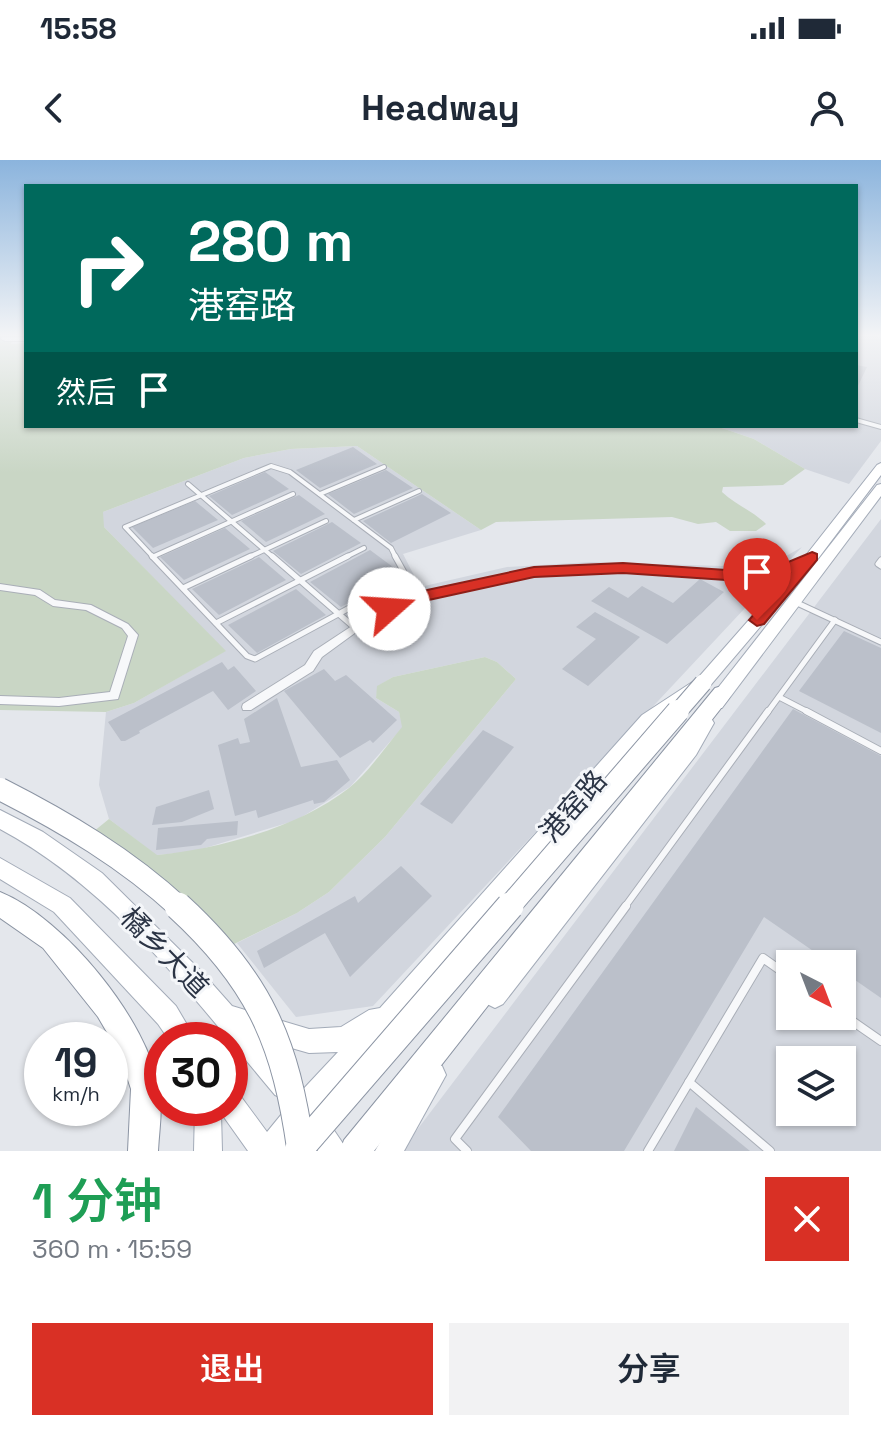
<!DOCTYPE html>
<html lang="zh">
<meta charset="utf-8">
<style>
body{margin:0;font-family:"Space Grotesk","Noto Sans SC",sans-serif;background:#f2f2f3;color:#1f2937;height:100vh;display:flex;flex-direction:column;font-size:30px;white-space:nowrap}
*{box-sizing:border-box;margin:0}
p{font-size:26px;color:#747a83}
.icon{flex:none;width:44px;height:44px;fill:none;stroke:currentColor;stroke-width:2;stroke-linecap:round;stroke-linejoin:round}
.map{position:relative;height:991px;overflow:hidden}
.sheet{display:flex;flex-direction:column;background:#fff;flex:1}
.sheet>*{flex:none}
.hud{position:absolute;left:24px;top:24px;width:834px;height:244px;border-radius:0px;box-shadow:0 2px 6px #0004;background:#00695c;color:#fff;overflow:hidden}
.needle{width:52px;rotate:138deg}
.fabs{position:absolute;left:776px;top:790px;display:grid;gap:16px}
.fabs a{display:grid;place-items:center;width:80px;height:80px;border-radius:0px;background:#fff;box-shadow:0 2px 6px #0004;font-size:40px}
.speed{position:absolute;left:24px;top:862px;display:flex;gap:16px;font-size:40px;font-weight:700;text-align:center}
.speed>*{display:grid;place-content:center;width:104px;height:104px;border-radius:50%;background:#fff;box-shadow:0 2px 6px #0004;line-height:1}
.speed small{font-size:20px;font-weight:400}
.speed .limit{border:12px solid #d22;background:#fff;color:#111}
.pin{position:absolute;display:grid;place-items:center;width:68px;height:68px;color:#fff;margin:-82px -34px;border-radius:50% 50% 50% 0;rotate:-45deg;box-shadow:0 0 8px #0007}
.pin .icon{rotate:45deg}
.me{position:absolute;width:88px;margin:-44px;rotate:71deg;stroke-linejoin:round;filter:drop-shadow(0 0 6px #0008)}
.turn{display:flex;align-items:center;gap:28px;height:168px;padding:0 32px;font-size:36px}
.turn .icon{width:104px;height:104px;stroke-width:2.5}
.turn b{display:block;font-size:56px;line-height:68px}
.then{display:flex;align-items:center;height:76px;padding:0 32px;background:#0003;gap:16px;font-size:30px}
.round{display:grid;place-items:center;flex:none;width:84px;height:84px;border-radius:0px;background:#f2f2f3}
.head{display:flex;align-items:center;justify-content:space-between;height:136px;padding:0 32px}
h1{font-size:48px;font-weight:600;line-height:60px;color:#1e9e55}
.cta{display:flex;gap:16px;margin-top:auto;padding:16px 32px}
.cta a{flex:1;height:92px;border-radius:0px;background:#d93025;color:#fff;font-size:32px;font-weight:600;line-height:92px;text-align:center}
.cta a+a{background:#f2f2f3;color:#1f2937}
.status{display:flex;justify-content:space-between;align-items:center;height:56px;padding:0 40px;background:#fff;direction:ltr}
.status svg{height:22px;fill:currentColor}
header{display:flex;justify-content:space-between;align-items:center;height:104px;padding:0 32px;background:#fff;font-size:36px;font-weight:600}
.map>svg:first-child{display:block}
.built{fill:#d2d6de;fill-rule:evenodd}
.green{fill:#c9d6c5}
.building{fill:#bbc0ca}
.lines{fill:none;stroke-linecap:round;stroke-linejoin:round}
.lane-far3-casing{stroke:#a9aeb7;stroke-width:6}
.lane-far2-casing{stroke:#a9aeb7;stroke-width:7}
.lane-far1-casing{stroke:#a9aeb7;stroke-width:8}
.lane-casing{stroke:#a9aeb7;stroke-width:10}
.street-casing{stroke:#a9aeb7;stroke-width:2}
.secondary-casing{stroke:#a9aeb7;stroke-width:2}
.primary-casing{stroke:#a3abb8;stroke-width:2}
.highway-casing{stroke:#8b94a3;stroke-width:2}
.lane-far3{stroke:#f7f8fa;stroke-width:4}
.lane-far2{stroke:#f7f8fa;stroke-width:5}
.lane-far1{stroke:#f7f8fa;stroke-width:6}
.lane{stroke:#f7f8fa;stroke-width:8}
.street{fill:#f7f8fa;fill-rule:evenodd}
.secondary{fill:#fff;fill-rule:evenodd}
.primary{fill:#fff;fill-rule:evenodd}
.highway{fill:#fff;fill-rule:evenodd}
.highway-bridge-far2-casing{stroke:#8b94a3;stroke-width:19;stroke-linecap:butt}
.highway-bridge-far1-casing{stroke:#8b94a3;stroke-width:24;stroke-linecap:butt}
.highway-bridge-casing{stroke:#8b94a3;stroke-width:29;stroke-linecap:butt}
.highway-bridge-far2{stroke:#fff;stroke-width:17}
.highway-bridge-far1{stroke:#fff;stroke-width:22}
.highway-bridge{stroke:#fff;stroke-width:27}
.route{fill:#d93025;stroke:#8d1f18;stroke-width:2}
.labels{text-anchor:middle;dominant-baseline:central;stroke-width:6;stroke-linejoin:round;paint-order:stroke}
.near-street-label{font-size:28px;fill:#2b3445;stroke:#f4f6f9}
</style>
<div class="status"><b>15:58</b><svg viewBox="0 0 49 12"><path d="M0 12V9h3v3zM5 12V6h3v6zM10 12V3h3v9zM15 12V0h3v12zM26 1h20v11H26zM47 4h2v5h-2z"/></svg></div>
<header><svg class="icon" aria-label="back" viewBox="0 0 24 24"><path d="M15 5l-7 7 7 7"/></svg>Headway<svg class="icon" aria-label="person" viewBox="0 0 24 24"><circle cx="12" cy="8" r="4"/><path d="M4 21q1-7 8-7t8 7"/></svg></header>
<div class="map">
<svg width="881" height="991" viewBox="0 0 881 991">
<rect width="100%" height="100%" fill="#e4e7ec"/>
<g class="built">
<polygon points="856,174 881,177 881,281 849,324 805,309 754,279 716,266 856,266"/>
<polygon points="357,286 481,370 403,394 420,427 507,407 591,402 756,407 781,399 802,387 373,846 296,857 237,783 297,753 329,732 385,677 516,519 497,502 485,497 393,517 378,526 376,538 399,552 403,567 350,627 297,660 192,692 156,695 109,659 99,625 106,552 134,543 225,491 103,366 103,352 244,298 291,289"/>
<path d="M881,359v632h-480zM790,804h52v52h-52zM790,900h52v52h-52z"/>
</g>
<g class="green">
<path d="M0,174h16l-5,10 15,-1v83h690l38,13 51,30 -22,16 -60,2 -1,5c14,13 31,19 44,32l-10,7h-26l-14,-9 -18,2 -26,-7 -176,5 -15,8 -124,-84 -66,3 -47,9 -141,54 1,15 122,124 -92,52 -28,9 -106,-2z"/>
<path d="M485,497l12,5 19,17 -131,158 -56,55 -32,21 -71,35 -133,-116 16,-13 48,36c62,-6 143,-28 192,-67 20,-16 37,-42 53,-61l-3,-15 -23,-14 1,-12 16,-9z"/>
</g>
<g class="building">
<polygon points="856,205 867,207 856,230"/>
<polygon points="353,287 377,304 320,328 296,310"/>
<polygon points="386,310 413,328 354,354 328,334"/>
<polygon points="265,312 289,329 232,355 209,336"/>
<polygon points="422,334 451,353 391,383 363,361"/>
<polygon points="299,335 325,354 266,382 241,361"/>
<polygon points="195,341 218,360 153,388 132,367"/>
<polygon points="332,362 361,383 301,414 273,391"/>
<polygon points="225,368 250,389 184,420 160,397"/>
<polygon points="370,390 401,413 341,447 310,422"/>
<polygon points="259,397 286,420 219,455 192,429"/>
<polygon points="700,419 724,432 667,484 591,441 609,427 628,438 642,426 673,443"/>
<polygon points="296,429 326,455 257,493 228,465"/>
<polygon points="595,452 640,477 588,526 562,509 596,479 576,467"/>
<polygon points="844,471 881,488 881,573 799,531"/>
<polygon points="222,502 228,510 234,506 256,531 228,550 213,531 139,571 140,573 125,581 121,581 108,562"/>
<polygon points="324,509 335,521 346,515 397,560 373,583 370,580 340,598 284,531"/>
<polygon points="277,538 301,607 337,600 350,620 324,642 314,644 313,640 258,658 256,650 235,656 218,585 238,578 240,584 250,582 244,559"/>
<polygon points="793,549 881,596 881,838 842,811 842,804 832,804 764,757 624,991 531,991 498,957"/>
<polygon points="483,570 514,587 452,664 420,644"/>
<polygon points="209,630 214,649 182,662 152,665 156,647"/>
<polygon points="238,661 237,675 207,679 201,685 156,690 158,668"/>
<polygon points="401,706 432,736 350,817 325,773 264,808 257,791 355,736 358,743"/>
<polygon points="696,947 750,991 674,991"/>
</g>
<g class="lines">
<g class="lane-far3-casing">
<g id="lane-far3">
<polyline points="188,324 274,398"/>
<polyline points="320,334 384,307"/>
<polyline points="354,360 419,331"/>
<polyline points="152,397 293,334"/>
<polyline points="154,398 125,367 271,306 290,312 391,388 396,398"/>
<polyline points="247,398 326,361"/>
<polyline points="344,398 364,388"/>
</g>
</g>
<g class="lane-far2-casing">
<g id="lane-far2">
<polyline points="152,396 247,496 255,499 403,419 405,414 395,396"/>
<polyline points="272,396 355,468"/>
<polyline points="881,400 878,404 881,406"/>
<polyline points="183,428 251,396"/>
<polyline points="795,442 881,482"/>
<polyline points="216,463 348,396"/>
<polyline points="779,537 810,553"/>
<polyline points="767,553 835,460"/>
</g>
</g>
<g class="lane-far1-casing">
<g id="lane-far1">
<polyline points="806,551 881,591"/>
<polyline points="624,748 768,551"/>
</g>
</g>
<g class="lane-casing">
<g id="lane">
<polyline points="842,854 881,881"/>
<polyline points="689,922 770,991"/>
<polyline points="467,991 455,979 626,746"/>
<polyline points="648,991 763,798 790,817"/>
</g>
</g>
<g class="street-casing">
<g id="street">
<polygon points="856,258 881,265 881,269 856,262"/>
<polygon points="810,395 813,396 814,398 813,400 777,416 741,419 623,411 534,415 413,441 370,462 322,497 313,511 251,550 243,550 242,547 243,544 305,505 314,491 364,458 410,436 534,409 623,405 741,413 775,410"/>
<polygon points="0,424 40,430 55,440 91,445 128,464 138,475 118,539 59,546 0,544 0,536 59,538 110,532 128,476 122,468 86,450 53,446 35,435 0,430"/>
</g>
</g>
<g class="secondary-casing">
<polygon id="secondary" points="2,177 26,177 26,181 5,181 1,179"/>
</g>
<g class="primary-casing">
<g id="primary">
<path d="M881,303v12l-64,85 -108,127 -55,38 -252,293 -84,93 5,3 25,37h-30l-15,-22 -17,22h-38l-27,-38 1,38h-28l1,-43h35v-18l9,4 28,38 27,-33 44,-47 -29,1 -49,-14 33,38 4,9 -4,9 -9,4 -9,-4c-81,-96 -161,-205 -275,-266v-19l43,22 59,41 98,97 32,36 77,23 32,-2 28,-17 11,-2 262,-293 55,-36 110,-125 70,-89z"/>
<polygon points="881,324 881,336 722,548 710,548 707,543 710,538 877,325"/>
<polygon points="705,556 711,558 714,563 696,595 503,844 495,848 487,844 483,836 487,828 684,585 699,558"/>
<polygon points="0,698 70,738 176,846 196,880 169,880 158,864 54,752 0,719"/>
<polygon points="433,902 442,906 446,915 404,991 375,991 424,906"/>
</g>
</g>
<g class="highway-casing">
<g id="highway">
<polygon points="722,526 729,528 731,533 729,538 374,991 340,991 344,980 715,528"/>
<path d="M0,732c64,26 148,128 159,197 4,19 0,42 -1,62h-30l3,-62 -12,-36 -21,-36 -55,-69 -43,-30z"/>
</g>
</g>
<use href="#lane-far3" class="lane-far3"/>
<use href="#lane-far2" class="lane-far2"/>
<use href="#lane-far1" class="lane-far1"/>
<use href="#lane" class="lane"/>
<use href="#street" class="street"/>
<use href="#secondary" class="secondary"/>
<use href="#primary" class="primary"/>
<use href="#highway" class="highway"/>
<g class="highway-bridge-far2-casing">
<polyline id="highway-bridge-far2" points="677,553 703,523"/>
</g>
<g class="highway-bridge-far1-casing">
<g id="highway-bridge-far1">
<path d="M0,629c65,33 127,70 180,119"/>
<polyline points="508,748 678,551"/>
</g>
</g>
<g class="highway-bridge-casing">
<g id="highway-bridge">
<path d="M178,746c82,75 108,137 123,245"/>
<polyline points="298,991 510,746"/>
</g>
</g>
<use href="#highway-bridge-far2" class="highway-bridge-far2"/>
<use href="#highway-bridge-far1" class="highway-bridge-far1"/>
<use href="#highway-bridge" class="highway-bridge"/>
</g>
<linearGradient id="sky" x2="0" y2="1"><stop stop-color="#8bb4dd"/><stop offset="0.56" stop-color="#f3f4f6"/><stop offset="1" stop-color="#f3f4f6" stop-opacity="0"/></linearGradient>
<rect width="881" height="313" fill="url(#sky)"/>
<polygon class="route" points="812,392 817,394 817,400 764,464 757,466 749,460 789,414 741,421 623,413 534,417 415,443 389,455 380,449 404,435 534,407 623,403 741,411 774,408"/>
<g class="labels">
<g class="near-street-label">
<text transform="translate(573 646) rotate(-49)">港窑路</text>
<text transform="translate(165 792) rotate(46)">橘乡大道</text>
</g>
</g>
</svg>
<div class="fabs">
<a><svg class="needle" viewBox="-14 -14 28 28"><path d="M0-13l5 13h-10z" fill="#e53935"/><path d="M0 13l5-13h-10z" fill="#747a83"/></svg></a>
<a><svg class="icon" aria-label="layers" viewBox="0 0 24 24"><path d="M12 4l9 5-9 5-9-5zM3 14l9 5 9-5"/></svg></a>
</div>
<div class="speed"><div>19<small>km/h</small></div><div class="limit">30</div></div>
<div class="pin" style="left:757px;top:460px;background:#d93025"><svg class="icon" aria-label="arrive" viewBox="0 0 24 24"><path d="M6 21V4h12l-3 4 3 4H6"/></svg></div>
<svg class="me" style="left:389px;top:449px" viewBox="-20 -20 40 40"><circle r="19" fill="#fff"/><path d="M0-13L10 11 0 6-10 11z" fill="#d93025"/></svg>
<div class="hud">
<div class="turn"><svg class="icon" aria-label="right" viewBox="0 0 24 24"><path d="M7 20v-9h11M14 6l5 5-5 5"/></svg><div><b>280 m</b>港窑路</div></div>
<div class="then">然后<svg class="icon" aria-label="arrive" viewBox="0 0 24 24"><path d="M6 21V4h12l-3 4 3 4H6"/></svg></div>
</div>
</div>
<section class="sheet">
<div class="head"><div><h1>1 分钟</h1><p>360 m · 15:59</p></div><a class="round" style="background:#d93025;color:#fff"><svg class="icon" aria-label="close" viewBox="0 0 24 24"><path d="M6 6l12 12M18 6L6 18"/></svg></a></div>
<div class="cta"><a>退出</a><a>分享</a></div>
</section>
